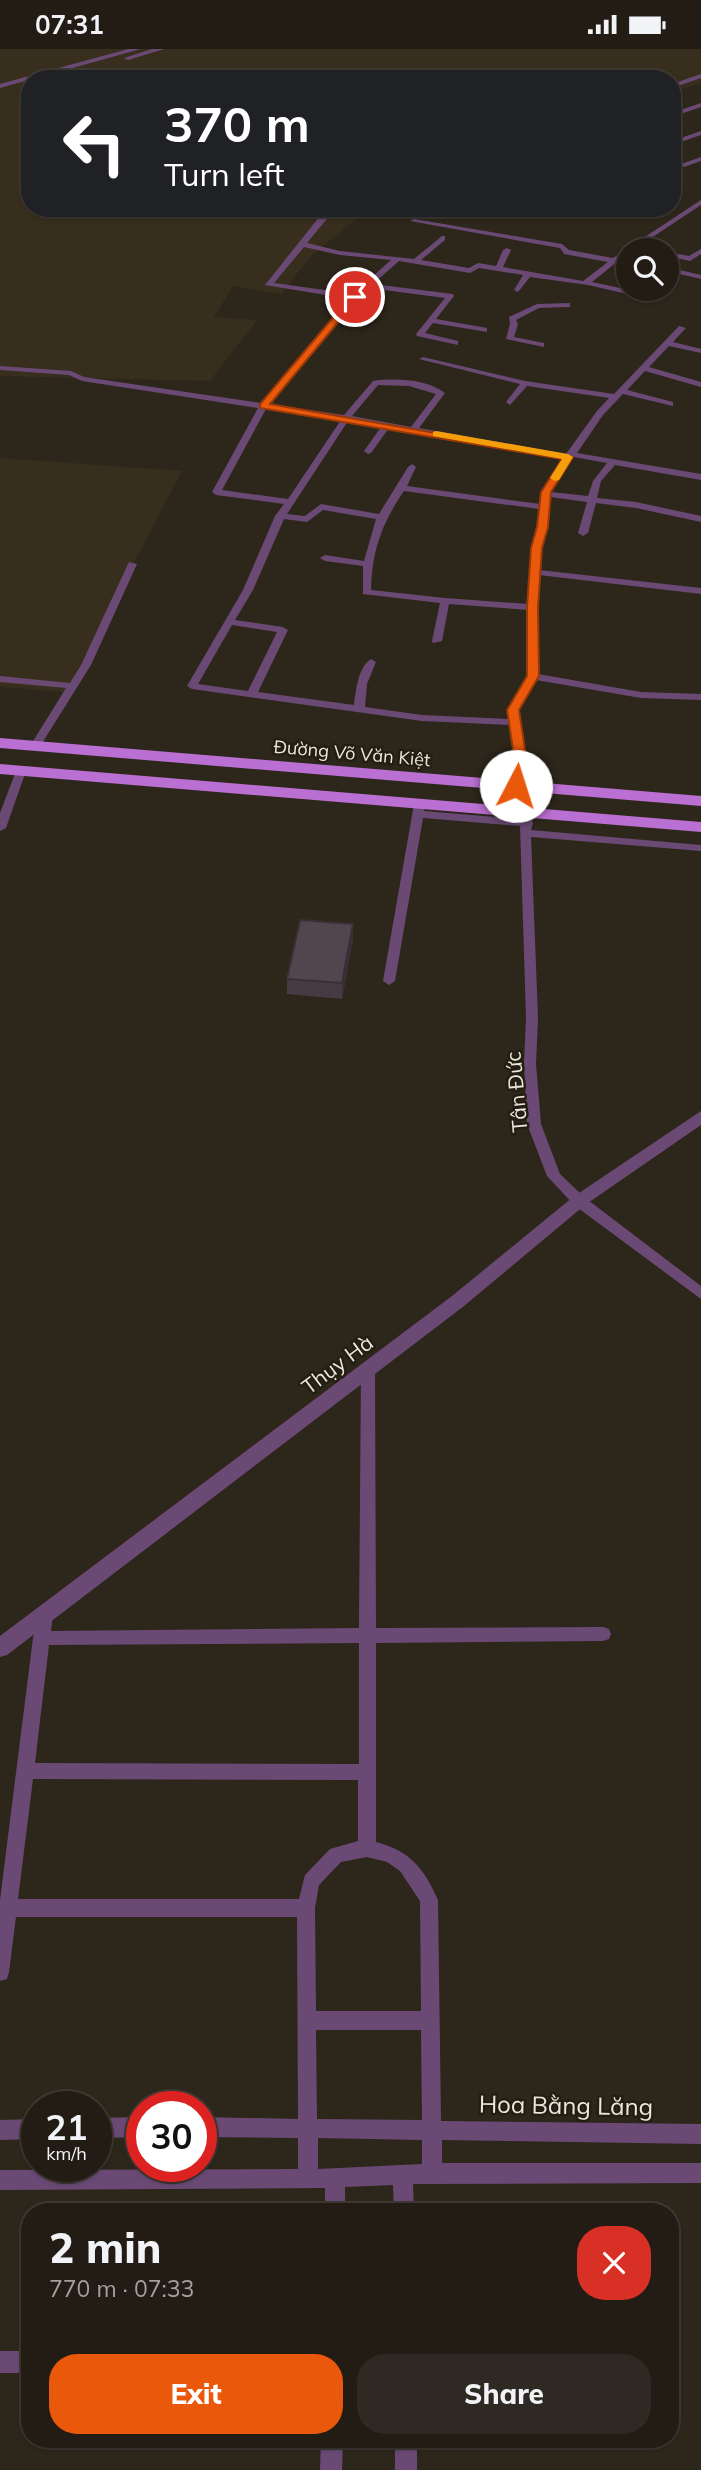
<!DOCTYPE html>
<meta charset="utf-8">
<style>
body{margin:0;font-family:Mulish,sans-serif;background:#2e2922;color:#f1f3f6;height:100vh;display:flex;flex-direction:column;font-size:26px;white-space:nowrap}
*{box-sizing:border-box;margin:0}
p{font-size:23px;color:#a2a1a0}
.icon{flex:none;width:38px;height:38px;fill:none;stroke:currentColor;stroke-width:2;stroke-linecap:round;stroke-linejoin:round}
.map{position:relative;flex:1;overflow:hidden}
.sheet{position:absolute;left:21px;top:2154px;width:658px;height:245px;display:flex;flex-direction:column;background:#221c14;border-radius:28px;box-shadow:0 2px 5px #0004,0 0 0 2px #3f3a34}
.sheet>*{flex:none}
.guide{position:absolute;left:21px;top:21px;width:660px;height:147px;border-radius:28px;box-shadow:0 2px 5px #0004,0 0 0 2px #3f3a34;background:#202124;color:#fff;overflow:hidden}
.controls{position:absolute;left:616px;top:189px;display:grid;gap:14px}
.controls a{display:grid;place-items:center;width:63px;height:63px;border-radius:50%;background:#221c14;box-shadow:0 2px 5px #0004,0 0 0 2px #3f3a34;font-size:35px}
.speed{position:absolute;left:21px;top:2042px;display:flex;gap:14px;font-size:35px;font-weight:700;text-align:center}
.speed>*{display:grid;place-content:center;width:91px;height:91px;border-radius:50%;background:#221c14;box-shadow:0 2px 5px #0004,0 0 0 2px #3f3a34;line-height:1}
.speed small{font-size:18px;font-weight:400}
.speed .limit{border:10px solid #d22;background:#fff;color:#111}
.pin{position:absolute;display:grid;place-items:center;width:60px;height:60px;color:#fff;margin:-30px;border:4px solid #fff;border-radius:50%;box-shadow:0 2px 7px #0007}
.me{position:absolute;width:77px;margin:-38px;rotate:5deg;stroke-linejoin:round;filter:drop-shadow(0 0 5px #0008)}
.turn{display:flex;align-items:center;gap:24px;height:147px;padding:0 28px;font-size:32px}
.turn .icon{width:91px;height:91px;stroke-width:2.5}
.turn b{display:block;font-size:49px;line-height:60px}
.round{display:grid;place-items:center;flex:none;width:74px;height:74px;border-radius:28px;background:#2e2922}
.summary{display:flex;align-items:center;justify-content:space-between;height:119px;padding:0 28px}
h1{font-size:42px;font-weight:800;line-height:52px}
.primary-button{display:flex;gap:14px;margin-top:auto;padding:14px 28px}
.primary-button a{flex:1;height:80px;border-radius:28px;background:#ea580c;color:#fff;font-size:28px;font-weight:800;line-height:80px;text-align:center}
.primary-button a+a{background:#2e2922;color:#f1f3f6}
.status{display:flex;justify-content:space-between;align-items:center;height:49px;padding:0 35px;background:#221c14;direction:ltr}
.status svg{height:19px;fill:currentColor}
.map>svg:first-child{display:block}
.built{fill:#382e1d}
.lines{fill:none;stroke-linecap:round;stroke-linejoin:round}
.minor{fill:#6a4a75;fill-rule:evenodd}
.tertiary{fill:#6a4a75;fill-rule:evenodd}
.trunk{fill:#ba70d2;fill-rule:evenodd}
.wall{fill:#463b43}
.shaded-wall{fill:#393037}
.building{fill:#51454e;stroke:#393037;stroke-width:2}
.route{fill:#ea580c;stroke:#983908;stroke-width:2}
.slow{fill:#f59e0b}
.labels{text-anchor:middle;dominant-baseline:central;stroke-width:5;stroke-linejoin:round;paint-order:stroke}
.far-street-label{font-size:18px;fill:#ebe7df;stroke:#231d12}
.street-label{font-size:21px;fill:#ebe7df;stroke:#231d12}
.near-street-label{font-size:24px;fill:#ebe7df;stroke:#231d12}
</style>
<div class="status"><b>07:31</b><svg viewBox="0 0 49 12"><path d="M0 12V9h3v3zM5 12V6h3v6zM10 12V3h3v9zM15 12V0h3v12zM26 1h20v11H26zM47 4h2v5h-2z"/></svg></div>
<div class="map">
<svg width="701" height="2421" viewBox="0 0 701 2421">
<rect width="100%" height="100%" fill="#2d261b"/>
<g class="built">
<polygon points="0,0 701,0 701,34 672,44 672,30 30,30 30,159 369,159 311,207 281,245 233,237 214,268 257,271 210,332 0,327"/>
<polygon points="0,409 182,422 66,643 0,638"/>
</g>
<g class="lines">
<g class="minor">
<polygon points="701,25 701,29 672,39 672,35"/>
<polygon points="701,54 701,58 672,68 672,64"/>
<polygon points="701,82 701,86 672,96 672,92"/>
<polygon points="701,108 701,112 684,118 672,114 672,110 684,114"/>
<path d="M701,151v5l-68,45h-5v3l-36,29 47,10v4h-3l-48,-11 -58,-8 -12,15 -4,-2 9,-15 -44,-7 -9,5 -71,-12 -26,23 80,10 1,2 -18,23 51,9v4l-54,-9 -8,10 33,8v4l-41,-9 -1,-2 29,-36 -76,-10 -100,116 75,11 29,-34c23,-3 53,-2 72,12l-26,35 147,26 31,-43 12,-13 -82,-12 -17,19 -4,-3 14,-18 -101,-25 4,-2 102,24 89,13 65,-68 7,2 -13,14 28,7v4l-32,-7 -20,21 52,15v5l-56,-16 -18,19 46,12v4l-50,-12 -20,21 -26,38 124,21v6l-86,-15 -14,16 -4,17 39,4 65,14v6l-65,-14 -40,-5 -8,30 -5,3 -5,-3 9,-31 -37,-5 -11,73 162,18v6l-162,-19 -1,99 103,18 60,2v6l-60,-2 -105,-18 -18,30 7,46 -4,30 -5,3 -5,-3 4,-30 -5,-31 -88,-4 -230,-32 -5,-3 56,-96 32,-74 9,-12 -68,-9 -4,-3 46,-84 -176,-27 -13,-6 -69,-5v-4l71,5 13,6 177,26 89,-104 -85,-14 59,-74 7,-3h9l-10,7 -23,28 33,8 74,8 28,-23h3v4l-24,20 48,8 9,-5 18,3 7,-16 4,-2 4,2 -8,17 80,14 25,-19 -44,-8 -4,-6 -150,-27 4,-2 148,25 7,6 44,8zM304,198l36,8 51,5 -38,34 -79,-11zM378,336l31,1 27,8 -25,33 -59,-11zM266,360l75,11 -53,79 -66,-9zM348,372l33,6 -17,24 4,3 3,-1 18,-25 175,31 -22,33 -2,12 -133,-18 9,-19 -4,-3 -4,3 -29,47 -58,-10 -16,12 -18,-2zM574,408l33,6 -14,18 -5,15 -37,-4zM404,442l135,18 -10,63v32l-84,-6 -74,-8c1,-40 11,-67 33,-99zM323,461l53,9 -12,42 -39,-6 -5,3 5,3 38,5v28l77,9 -8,38 1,2 9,-2 7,-37 80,6 -1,66 -20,34 1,9 -87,-4 -57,-8 2,-23 9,-22 -5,-3c-13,8 -15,31 -17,46l-96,-13 30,-62 -5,-3 -48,-7 18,-30 31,-71 23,3zM232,576l45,7 -29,59 -50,-7z"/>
<polygon points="701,200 701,205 690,212 667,207 667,203 689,207"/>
<polygon points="667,218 701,226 701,230 667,222"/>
<polygon points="570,254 570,258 567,258 539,259 516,271 518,275 514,288 544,294 544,298 506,290 510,275 509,268 537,255"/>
<polygon points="129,513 137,515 91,616 39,699 31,699 30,697 66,639 0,633 0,627 70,634 81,616"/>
<polygon points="21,719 26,722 6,779 0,782 0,764 16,722"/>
<polygon points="420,752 426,755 424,762 520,770 521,762 529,762 533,774 531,781 701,796 701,802 531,788 538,969 536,1015 541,1075 560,1125 584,1148 701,1237 701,1250 574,1156 547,1127 527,1075 524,1015 526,969 520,777 423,769 395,932 389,936 383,932 414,755"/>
<path d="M368,1314l5,2 2,4 1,259 227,-1 6,2 2,5 -2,5 -6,2 -227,2v199c34,9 48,26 62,58l3,221 260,3v20l-259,-4v23h259v20l-288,1 1,28h-20l-1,-27 -48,2v25h-20v-24l-325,2v-20l298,-1v-31l-97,-1v-20l97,2 -1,-202h-281l-7,55 -2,7 -7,2v-81l33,-262 6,-29 6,-2 6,2 2,5 -2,17 308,-3 2,-259 2,-4zM359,1594v121l-324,-1 14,-118zM33,1730l325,1v61l-28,8 -25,26 -6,24h-281zM367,1808l20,5 13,9 20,30 1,110h-105l-1,-103 4,-23 22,-23zM316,1981h105l1,90 -105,-1zM318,2089l104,2v24l-104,5z"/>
<polygon points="142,2068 142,2088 96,2089 96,2069"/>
<polygon points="37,2070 37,2090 0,2091 0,2071"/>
<rect x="0" y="2302" width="30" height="22"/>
<polygon points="321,2390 343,2390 342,2421 320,2421"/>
<rect x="395" y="2390" width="22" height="31"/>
</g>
<g class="tertiary">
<polygon points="128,0 141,0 0,39 0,35"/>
<polygon points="152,0 164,0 128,11 124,9"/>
<polygon points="701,1062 701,1076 585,1156 464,1257 7,1606 0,1608 0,1587 452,1247 573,1148"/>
</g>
<g class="trunk">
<polygon points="0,689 701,747 701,757 0,699"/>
<polygon points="0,715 701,773 701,783 0,725"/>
</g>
</g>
<polygon class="wall" points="353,875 353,890 342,950 287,945 287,930"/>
<polygon class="shaded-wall" points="353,875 353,890 342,950 342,934"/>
<polygon class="building" points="300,871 353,875 342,934 287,930"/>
<polygon class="route" points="352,246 359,248 270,355 573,408 551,443 548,478 542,499 538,558 539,627 519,661 526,707 520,739 512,739 510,737 514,707 507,661 527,627 527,558 531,499 537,478 541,443 562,410 260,359 260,355"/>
<polygon class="slow" points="436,382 568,405 573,408 559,431 555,432 550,429 562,410 433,387 433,383"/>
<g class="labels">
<g class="far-street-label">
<text transform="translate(352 704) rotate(5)">Đường Võ Văn Kiệt</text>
</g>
<g class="street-label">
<text transform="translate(516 1043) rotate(-95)">Tân Đức</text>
<text transform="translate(337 1315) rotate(-37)">Thụy Hà</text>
</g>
<g class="near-street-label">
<text transform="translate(566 2056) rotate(1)">Hoa Bằng Lăng</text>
</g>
</g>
</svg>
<div class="controls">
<a><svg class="icon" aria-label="search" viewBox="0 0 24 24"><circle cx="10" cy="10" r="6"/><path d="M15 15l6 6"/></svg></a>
</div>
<div class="speed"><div>21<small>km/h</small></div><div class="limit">30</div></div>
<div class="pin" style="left:355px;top:248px;background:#d93025"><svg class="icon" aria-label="arrive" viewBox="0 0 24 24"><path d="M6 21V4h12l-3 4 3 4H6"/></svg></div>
<svg class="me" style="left:516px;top:737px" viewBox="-20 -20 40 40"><circle r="19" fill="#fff"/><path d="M0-13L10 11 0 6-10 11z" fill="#ea580c"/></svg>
<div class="guide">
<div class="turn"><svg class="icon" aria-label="left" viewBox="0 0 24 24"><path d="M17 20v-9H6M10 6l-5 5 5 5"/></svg><div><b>370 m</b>Turn left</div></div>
</div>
<section class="sheet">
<div class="summary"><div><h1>2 min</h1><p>770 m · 07:33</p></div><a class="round" style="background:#d93025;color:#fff"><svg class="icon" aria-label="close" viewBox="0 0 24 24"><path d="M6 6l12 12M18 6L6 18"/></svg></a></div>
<div class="primary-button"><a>Exit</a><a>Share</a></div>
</section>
</div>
